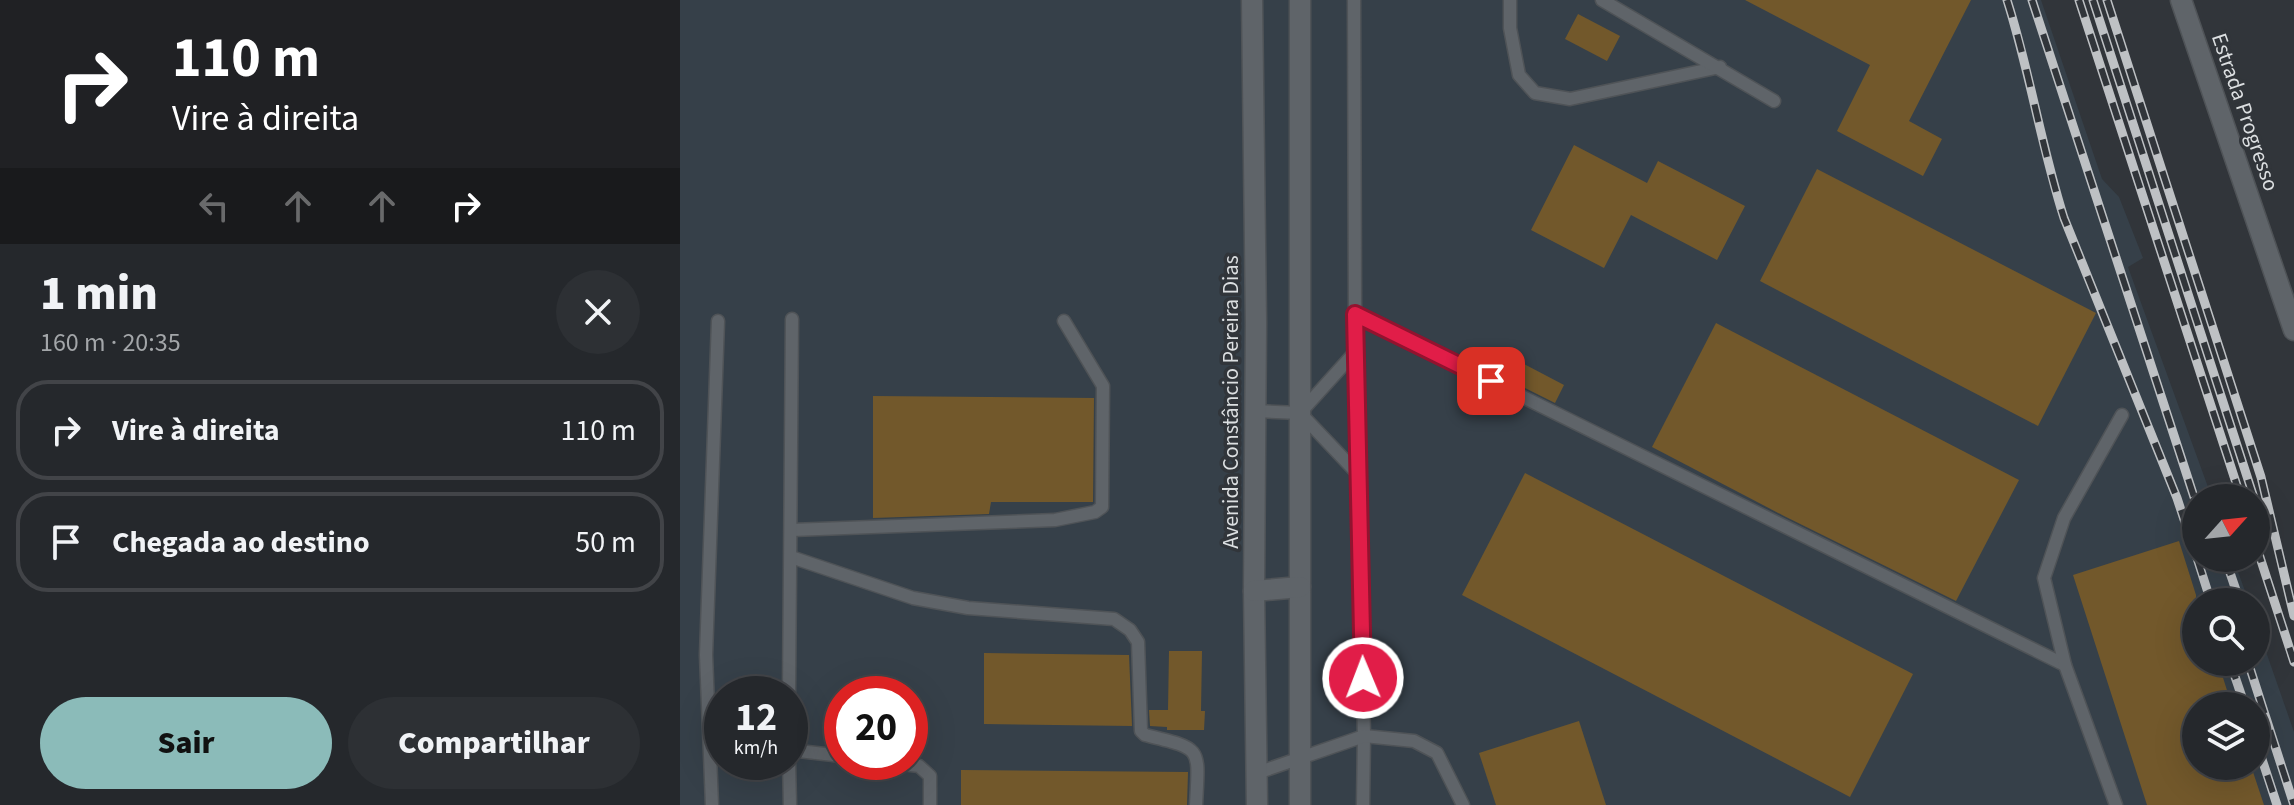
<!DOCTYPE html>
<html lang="pt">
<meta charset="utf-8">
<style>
body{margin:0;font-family:"Source Sans 3",sans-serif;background:#2d3034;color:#f1f3f6;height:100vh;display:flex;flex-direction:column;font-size:30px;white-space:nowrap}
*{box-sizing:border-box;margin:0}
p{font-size:26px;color:#a3a6a9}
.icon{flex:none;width:44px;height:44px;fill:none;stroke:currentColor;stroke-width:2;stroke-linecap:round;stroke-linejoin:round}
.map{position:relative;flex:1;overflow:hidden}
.drawer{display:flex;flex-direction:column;background:#25282c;width:680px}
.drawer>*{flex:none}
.guide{background:#202124;color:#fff;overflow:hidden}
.needle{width:52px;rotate:63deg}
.fabs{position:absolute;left:1502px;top:484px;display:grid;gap:16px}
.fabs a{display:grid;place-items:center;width:88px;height:88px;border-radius:50%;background:#25282c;box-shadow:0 8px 32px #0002,0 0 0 2px #424448;font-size:40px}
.speed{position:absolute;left:24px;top:676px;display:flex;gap:16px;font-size:40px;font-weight:700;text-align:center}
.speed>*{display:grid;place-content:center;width:104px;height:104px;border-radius:50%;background:#25282c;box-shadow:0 8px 32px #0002,0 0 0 2px #424448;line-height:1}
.speed small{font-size:20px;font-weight:400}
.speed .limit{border:12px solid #d22;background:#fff;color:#111}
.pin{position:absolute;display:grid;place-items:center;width:68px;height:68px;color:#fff;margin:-34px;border-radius:16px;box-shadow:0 4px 12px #0006}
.me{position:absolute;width:88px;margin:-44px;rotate:359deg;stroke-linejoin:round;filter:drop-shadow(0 0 6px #0008)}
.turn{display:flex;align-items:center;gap:28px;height:168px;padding:0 40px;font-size:36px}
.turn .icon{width:104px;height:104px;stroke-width:2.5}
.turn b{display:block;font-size:56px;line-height:68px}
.lanes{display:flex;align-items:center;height:76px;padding:0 40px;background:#0003;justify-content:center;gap:40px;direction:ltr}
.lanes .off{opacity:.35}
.round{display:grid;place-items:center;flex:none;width:84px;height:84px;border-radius:42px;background:#2d3034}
.overview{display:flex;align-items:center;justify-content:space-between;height:136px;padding:0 40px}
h1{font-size:48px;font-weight:800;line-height:60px}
.primary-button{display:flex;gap:16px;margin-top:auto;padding:16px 40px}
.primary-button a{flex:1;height:92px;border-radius:48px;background:#8bbbb9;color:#111;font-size:32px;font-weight:800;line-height:92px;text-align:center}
.primary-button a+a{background:#2d3034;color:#f1f3f6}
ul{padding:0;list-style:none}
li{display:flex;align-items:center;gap:24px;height:100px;margin:0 16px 12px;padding:0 24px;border:4px solid #424448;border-radius:32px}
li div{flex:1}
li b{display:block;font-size:30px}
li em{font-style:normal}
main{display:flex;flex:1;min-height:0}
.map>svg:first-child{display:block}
.built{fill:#364049;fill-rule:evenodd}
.building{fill:#72582b}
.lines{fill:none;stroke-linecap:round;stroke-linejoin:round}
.service-casing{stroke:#4f5357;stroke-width:15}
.minor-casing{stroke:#4f5357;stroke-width:23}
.service{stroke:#5f6469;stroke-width:12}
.minor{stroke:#5f6469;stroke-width:20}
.rail-casing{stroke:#bec1c4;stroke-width:9}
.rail{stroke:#31353a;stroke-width:6;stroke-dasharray:18;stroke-linecap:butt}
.route-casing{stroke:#92132f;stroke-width:20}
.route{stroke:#e11d48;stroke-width:14}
.labels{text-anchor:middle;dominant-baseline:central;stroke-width:7;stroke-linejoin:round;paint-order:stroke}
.street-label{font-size:22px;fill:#dcdfe1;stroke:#31353a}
</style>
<main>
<section class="drawer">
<div class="guide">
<div class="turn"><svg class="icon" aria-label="right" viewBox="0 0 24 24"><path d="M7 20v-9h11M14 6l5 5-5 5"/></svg><div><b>110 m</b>Vire à direita</div></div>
<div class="lanes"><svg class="icon off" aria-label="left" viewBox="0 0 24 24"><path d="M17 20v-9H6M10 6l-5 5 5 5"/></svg><svg class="icon off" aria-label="ahead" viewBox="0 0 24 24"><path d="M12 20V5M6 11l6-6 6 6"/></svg><svg class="icon off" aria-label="ahead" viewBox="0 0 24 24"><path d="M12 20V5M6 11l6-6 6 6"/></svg><svg class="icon" aria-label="right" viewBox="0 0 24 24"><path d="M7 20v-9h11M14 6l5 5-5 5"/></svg></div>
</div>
<div class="overview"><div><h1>1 min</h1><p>160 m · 20:35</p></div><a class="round"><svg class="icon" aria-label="close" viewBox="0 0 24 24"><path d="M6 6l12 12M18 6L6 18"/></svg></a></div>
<ul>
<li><svg class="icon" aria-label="right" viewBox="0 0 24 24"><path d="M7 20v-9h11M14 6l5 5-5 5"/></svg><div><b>Vire à direita</b></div><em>110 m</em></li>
<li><svg class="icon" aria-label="arrive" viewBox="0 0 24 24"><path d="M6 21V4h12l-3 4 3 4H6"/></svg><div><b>Chegada ao destino</b></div><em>50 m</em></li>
</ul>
<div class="primary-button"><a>Sair</a><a>Compartilhar</a></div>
</section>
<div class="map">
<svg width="1614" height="805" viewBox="0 0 1614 805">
<rect width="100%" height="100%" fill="#31353a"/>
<path class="built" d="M0,0h1361l61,179 17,18 24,61 -15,9 84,231h-16v60h37l16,44h-53v60h60v-39l38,109v73h-1614zM42,694h68v68h-68zM162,694h68v68h-68zM1516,706h60v60h-60z"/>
<g class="building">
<polygon points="1065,0 1291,0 1229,121 1262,139 1243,176 1157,131 1190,65"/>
<polygon points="898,14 940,36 927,61 885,39"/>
<polygon points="894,145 967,183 978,161 1065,206 1037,260 951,215 924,268 851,230"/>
<polygon points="1137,169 1416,313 1358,426 1080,281"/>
<polygon points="1036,323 1339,480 1276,601 1104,516 972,447"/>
<polygon points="823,353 884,385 875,403 813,372"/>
<polygon points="193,396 414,398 413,502 311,502 309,514 193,518"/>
<polygon points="845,473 1233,674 1170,797 782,595"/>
<polygon points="1499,541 1516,595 1516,662 1538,662 1552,706 1516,706 1516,766 1571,766 1584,805 1467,805 1393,575"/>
<polygon points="489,651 522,651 521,711 525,711 524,730 487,730 487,727 470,726 469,710 488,710"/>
<polygon points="304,653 449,655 452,726 304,724"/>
<polygon points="899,721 926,805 816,805 799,753"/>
<polygon points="281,770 508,772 507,805 281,805"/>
</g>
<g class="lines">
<g class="service-casing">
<g id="service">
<polyline points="674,0 675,314 684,736 683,805"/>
<polyline points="830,0 830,28 839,75 855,93 890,99 1040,67"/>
<polyline points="922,0 1094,101"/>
<polyline points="675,314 1385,665"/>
<polyline points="576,411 620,413 679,475"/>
<polyline points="620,413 676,351"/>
<polyline points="112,530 375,520 415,512 422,507 423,386 384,321"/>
<path d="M111,557l122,41 55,10 146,11 16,11 8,12 3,89 4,4c58,14 54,11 51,70"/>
<polyline points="109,694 112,319"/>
<polyline points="110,750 162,756"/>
<polyline points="109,762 110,805"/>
<polyline points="206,762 239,766 250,776 250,805"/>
<polyline points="577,773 684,736 734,741 757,753 783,805"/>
<polyline points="32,805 26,655 38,321"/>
<polyline points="1436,805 1385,665 1364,578 1384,518 1442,415"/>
</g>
</g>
<g class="minor-casing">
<g id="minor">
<polyline points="572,0 576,323 574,591 577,805"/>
<polyline points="620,0 620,805"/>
<polyline points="1501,0 1614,330"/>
<polyline points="574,591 620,587"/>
</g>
</g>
<use href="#service" class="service"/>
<use href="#minor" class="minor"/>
<g class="rail-casing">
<g id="rail">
<path d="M1327,0c23,72 34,146 57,218l113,280 19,58"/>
<polyline points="1352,0 1516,503"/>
<polyline points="1399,0 1561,498"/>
<polyline points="1413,0 1574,498"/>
<polyline points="1427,0 1581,477 1614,616"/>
<polyline points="1576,545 1614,662"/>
<polyline points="1517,558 1531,602"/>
<polyline points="1545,558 1560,602"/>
<polyline points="1550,662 1565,706"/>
<polyline points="1568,662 1614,805"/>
<polyline points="1576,741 1597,805"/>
</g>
</g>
<use href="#rail" class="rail"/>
</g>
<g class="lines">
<g class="route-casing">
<polyline id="route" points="683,678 675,314 811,381"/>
</g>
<use href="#route" class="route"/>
</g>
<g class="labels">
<g class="street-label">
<text transform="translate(1565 112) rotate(71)">Estrada Progresso</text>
<text transform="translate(551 402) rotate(-90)">Avenida Constâncio Pereira Dias</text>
</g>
</g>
</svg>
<div class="fabs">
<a><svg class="needle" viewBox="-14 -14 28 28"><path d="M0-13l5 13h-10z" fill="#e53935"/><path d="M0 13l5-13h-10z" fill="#a3a6a9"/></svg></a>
<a><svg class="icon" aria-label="search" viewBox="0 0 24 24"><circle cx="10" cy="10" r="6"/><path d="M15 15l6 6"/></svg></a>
<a><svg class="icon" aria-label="layers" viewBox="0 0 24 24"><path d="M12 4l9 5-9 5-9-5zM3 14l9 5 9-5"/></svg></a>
</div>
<div class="speed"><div>12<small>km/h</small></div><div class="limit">20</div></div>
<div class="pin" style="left:811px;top:381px;background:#d93025"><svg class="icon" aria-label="arrive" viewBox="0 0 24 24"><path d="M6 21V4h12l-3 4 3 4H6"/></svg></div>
<svg class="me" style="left:683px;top:678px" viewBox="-20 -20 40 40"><circle r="17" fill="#e11d48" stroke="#fff" stroke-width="3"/><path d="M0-11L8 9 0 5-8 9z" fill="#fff"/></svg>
</div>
</main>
